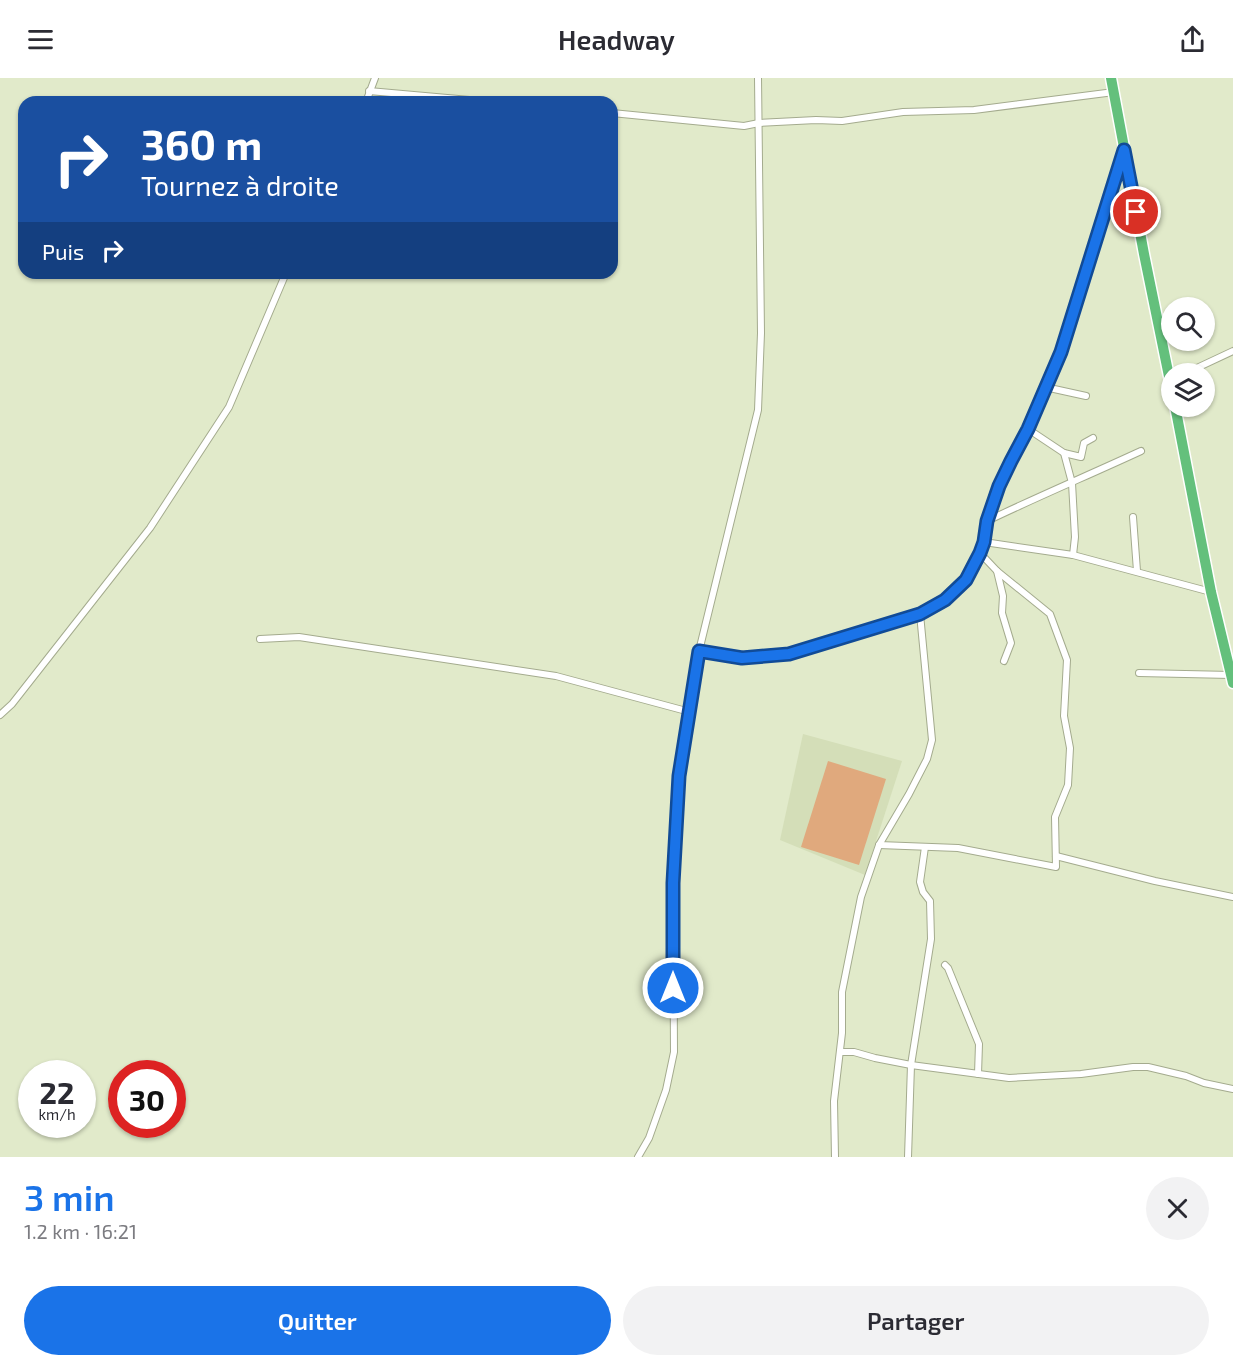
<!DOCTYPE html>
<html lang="fr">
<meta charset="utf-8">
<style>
body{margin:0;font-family:"Exo 2",sans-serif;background:#f2f2f3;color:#2b2b33;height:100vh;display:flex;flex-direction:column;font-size:22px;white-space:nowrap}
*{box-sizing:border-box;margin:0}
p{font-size:20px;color:#7c7c81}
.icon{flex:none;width:33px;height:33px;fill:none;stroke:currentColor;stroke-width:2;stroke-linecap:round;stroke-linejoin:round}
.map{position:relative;height:1079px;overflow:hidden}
.sheet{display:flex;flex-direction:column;background:#fff;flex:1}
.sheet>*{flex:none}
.hud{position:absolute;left:18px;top:18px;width:600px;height:183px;border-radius:18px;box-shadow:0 2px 4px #0004;background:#1a4fa0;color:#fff;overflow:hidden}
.fabs{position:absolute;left:1161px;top:219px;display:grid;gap:12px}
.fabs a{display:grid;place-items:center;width:54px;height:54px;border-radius:50%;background:#fff;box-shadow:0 2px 4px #0004;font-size:30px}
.speed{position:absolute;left:18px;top:982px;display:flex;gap:12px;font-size:30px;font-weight:700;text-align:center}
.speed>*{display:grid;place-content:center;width:78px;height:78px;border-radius:50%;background:#fff;box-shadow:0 2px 4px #0004;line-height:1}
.speed small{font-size:15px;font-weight:400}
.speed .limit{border:9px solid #d22;background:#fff;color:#111}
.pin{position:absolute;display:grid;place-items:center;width:51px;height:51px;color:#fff;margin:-26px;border:3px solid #fff;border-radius:50%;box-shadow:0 2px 6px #0007}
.me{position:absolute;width:66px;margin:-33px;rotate:0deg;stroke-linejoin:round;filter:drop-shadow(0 0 4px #0008)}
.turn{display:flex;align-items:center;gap:21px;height:126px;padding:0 24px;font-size:27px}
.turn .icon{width:78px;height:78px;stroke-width:2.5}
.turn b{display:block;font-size:42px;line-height:51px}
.then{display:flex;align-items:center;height:57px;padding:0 24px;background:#0003;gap:12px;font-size:22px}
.round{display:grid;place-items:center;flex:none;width:63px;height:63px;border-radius:32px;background:#f2f2f3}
.overview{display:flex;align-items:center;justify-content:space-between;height:102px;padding:0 24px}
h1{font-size:36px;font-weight:600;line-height:45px;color:#1a73e8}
.primary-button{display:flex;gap:12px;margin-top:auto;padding:12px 24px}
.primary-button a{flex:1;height:69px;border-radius:36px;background:#1a73e8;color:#fff;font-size:24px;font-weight:600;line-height:69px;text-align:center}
.primary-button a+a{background:#f2f2f3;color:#2b2b33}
header{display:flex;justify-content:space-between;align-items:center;height:78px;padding:0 24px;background:#fff;font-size:27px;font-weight:600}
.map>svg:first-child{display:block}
.built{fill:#d4deb8}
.green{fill:#e0a97d}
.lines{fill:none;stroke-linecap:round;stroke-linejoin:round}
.minor-casing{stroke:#a4ab8e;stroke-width:8}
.trunk-casing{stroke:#fff;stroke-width:13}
.minor{stroke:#fff;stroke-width:6}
.trunk{stroke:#64c07c;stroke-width:10}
.route-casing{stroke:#114b97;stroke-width:15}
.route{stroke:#1a73e8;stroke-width:10}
</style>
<header><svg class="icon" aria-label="menu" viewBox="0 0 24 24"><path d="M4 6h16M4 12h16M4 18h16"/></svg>Headway<svg class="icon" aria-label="share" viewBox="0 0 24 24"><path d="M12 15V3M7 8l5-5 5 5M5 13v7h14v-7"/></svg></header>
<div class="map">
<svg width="1233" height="1079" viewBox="0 0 1233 1079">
<rect width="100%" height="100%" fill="#e1eaca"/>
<polygon class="built" points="803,656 902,683 865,797 780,762"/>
<polygon class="green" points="828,683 886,701 859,787 801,769"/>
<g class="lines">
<g class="minor-casing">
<g id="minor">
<polyline points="369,13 492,24"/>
<polyline points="366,24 375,0"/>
<polyline points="612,35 744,48 759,45 816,42 842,43 903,34 974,32 1114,14"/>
<polyline points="1184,296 1233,273"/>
<polyline points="1045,309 1086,318"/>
<polyline points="1028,351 1064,375 1081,379 1084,365 1093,360"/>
<polyline points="1064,375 1072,405 1075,459 1073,477"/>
<polyline points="1133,439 1137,493"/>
<path d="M987,443c50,-24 102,-46 154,-70"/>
<polyline points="984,464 1073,477 1211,514"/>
<polyline points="980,475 997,493 1003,518 1002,535 1011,565 1004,583"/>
<polyline points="260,561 299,559 556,598 690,634"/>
<polyline points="699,573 742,580 789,576 920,536"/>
<polyline points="1139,595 1231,597"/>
<polyline points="0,637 12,626 150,450 229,329 286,195"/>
<polyline points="879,767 958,770 1056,789 1055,739 1068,707 1070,670 1064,638 1067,582 1050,536 997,493"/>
<polyline points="1056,778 1155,803 1233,819"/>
<polyline points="945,887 948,890 979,966 978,996"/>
<polyline points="840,974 854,974 875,980 911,987 1009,1000 1081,996 1133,989 1148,989 1186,998 1204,1005 1233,1011"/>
<polyline points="638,1079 649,1060 666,1012 674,974 673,805 679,698 699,573 758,332 761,255 758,0"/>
<polyline points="835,1079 834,1023 842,955 842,914 861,819 879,767 909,716 927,681 932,662 920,536 945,522 966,502 980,475 984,464 987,443 999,408 1011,383 1028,351 1061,274 1082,202 1123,75"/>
<polyline points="908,1079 911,987 931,861 930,823 923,814 920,804 925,769"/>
</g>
</g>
<g class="trunk-casing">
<g id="trunk">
<polyline points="1111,0 1144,176 1172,313"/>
<polyline points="1175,328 1211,514 1233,605"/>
</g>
</g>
<use href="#minor" class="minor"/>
<use href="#trunk" class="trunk"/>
</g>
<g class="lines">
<g class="route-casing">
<polyline id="route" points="673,910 673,805 679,698 699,573 742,580 789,576 920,536 945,522 966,502 980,475 984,464 987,443 999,408 1011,383 1028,351 1061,274 1124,72 1136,134"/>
</g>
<use href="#route" class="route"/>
</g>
</svg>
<div class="fabs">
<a><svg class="icon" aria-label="search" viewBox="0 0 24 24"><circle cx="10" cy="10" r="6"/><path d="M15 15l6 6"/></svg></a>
<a><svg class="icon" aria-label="layers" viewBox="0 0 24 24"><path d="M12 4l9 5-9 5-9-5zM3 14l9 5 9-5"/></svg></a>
</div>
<div class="speed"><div>22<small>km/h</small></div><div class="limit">30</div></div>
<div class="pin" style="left:1136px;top:134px;background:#d93025"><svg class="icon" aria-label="arrive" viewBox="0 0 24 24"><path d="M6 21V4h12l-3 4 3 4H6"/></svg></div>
<svg class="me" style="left:673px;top:910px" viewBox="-20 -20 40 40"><circle r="17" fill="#1a73e8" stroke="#fff" stroke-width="3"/><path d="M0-11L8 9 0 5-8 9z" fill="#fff"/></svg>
<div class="hud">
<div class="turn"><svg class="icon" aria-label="right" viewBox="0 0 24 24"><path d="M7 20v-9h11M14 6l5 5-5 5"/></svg><div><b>360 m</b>Tournez à droite</div></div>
<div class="then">Puis<svg class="icon" aria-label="right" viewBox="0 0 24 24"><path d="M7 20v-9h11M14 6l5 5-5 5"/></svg></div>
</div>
</div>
<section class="sheet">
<div class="overview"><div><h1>3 min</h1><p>1.2 km · 16:21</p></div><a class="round"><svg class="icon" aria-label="close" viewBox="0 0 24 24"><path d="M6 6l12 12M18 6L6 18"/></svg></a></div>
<div class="primary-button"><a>Quitter</a><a>Partager</a></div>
</section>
